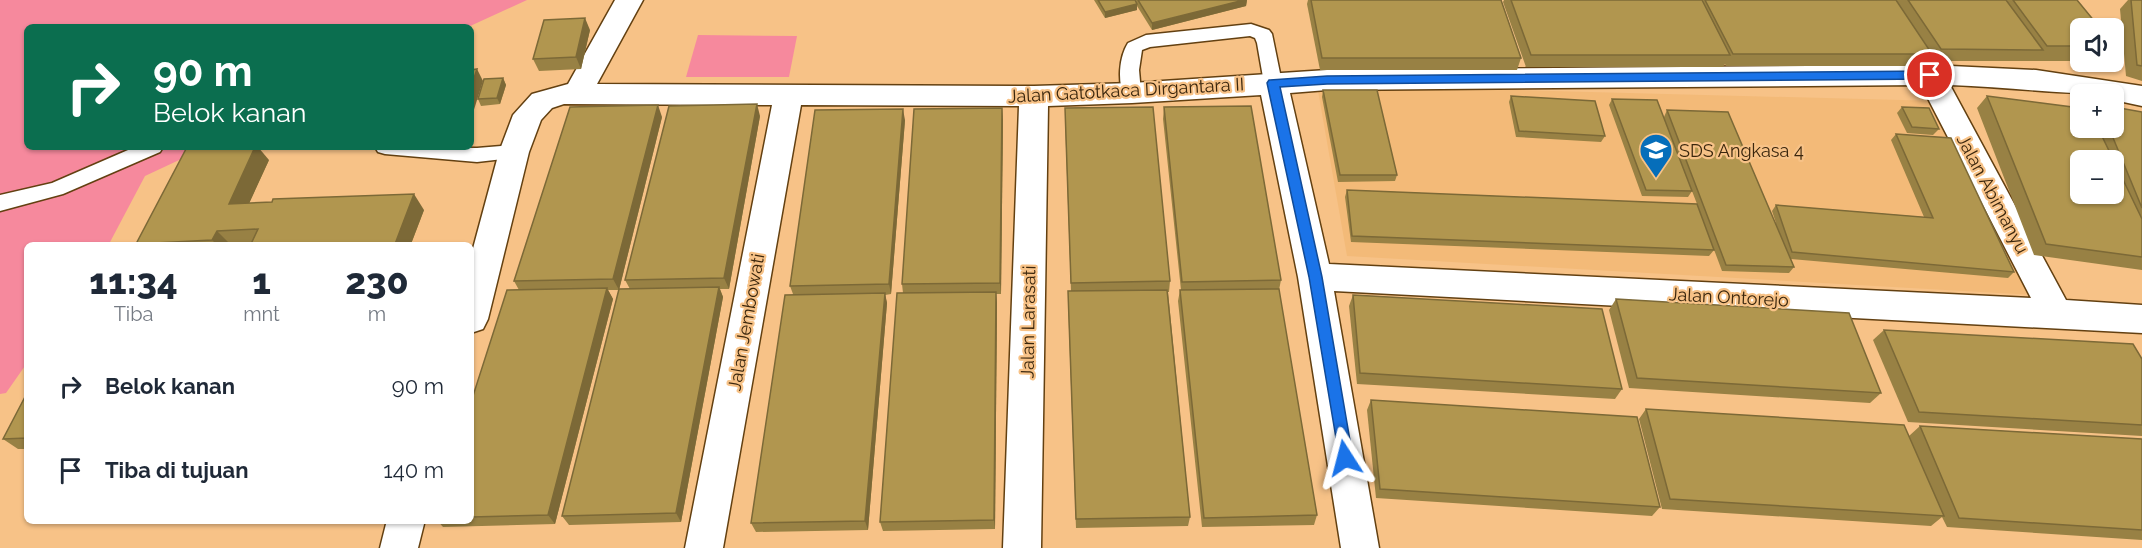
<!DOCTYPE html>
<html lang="id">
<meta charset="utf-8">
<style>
body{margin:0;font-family:Raleway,sans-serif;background:#f2f2f3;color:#1f2937;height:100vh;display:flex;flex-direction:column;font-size:22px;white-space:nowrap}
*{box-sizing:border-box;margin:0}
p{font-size:20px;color:#747a83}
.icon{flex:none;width:33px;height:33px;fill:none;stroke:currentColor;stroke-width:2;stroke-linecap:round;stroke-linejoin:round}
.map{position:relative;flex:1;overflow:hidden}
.details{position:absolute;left:24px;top:242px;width:450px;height:282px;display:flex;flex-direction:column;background:#fff;border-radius:9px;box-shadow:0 2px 4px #0004}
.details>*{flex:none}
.hud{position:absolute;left:24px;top:24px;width:450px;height:126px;border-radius:9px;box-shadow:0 2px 4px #0004;background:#0b6e4f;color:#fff;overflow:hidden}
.fabs{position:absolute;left:2070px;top:18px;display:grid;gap:12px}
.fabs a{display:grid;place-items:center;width:54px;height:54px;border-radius:9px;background:#fff;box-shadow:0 2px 4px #0004;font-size:30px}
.pin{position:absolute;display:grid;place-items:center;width:51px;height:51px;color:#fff;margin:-26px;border:3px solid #fff;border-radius:50%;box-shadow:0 2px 6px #0007}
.me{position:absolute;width:66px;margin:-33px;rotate:351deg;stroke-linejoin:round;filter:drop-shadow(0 0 4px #0008)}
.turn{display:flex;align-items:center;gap:21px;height:126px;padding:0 30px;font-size:27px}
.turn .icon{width:78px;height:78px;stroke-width:2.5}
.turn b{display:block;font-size:42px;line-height:51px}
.eta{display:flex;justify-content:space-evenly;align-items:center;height:102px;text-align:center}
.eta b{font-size:36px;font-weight:800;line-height:42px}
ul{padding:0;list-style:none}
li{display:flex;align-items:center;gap:18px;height:84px;padding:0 30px}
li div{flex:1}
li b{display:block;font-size:22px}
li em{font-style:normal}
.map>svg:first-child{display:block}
.built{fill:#f3ba78}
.green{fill:#f6899d}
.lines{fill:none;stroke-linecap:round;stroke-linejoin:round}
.lane-casing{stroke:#634011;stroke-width:3}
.street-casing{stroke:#634011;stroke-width:3}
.lane{fill:#fff;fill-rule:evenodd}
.street{fill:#fff;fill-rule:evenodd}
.wall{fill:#988144}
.shaded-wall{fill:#7c6937}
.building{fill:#b1964f;stroke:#7c6937;stroke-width:1.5;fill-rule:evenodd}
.route{fill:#1a73e8;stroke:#114b97;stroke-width:1.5}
.labels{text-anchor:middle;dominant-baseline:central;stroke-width:4.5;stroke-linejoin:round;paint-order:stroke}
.street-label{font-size:18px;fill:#3a260d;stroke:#f7c287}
.poi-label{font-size:18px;fill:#3a260d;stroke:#f7c287;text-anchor:start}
</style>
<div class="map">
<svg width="2142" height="548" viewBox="0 0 2142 548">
<rect width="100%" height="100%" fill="#f7c287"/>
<polygon class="built" points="1317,85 1940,101 2035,295 1347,256"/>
<g class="green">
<polygon points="0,0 527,0 468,27 27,27 27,147 207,147 145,176 109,244 27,244 27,363 6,393 0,394"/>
<polygon points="698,35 797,36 789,77 686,77"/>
</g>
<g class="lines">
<g class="lane-casing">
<g id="lane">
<path d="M1251,24l18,6 3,4 10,49 -2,5 -7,1 -7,-1 -2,-5 -7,-40 -2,-5 -5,-2 -100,11 -8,3 -3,20 2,23 -2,5 -7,2 -7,-2c-8,-15 -6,-41 3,-55l18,-8z"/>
<polygon points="514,145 521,147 524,152 521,157 477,162 385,154 378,152 375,147 477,148"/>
<polygon points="135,147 163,147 160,152 63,194 0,211 0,195 52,183"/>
</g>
</g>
<g class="street-casing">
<g id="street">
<path d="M615,0h28l-46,84 437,2 98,-3 195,-13 603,-5 106,5 106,16v20l-28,-6v-6c-55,0 -109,-7 -164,-9l116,215 76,5v28l-808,-42 45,257h-38l-43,-271 -37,-182 -129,8 -84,3 -7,442h-38l16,-442 -218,-1 -78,443h-38l87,-443 -208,-1 -12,4 -11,12 -12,32 -41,167 -5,10 -12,4v-77l28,-104 14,-37 19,-21 36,-10zM1921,85l110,213 -702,-34 -39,-171 37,-3z"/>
<polygon points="387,520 425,520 418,548 380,548"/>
</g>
</g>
<use href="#lane" class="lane"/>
<use href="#street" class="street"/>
</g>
<g class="wall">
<polygon points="1094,0 1247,0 1246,6 1152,30 1137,6 1137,10 1105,18"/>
<polygon points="1308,0 1501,0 1521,58 1517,70 1320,70 1307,4"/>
<polygon points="1504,0 2077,0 2080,28 2080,61 1932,61 1929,57 1922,66 1726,66 1725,64 1723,67 1526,67 1503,2"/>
<polygon points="2128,0 2142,0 2142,81 2126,76 2120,9"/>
<polygon points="590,30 581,69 539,71 533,59"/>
<polygon points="503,78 506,85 500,104 481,106 478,99"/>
<polygon points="1323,90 1397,175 1395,181 1338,182 1322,97"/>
<polygon points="1511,96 1605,136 1601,142 1516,137 1509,102"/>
<polygon points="1987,96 2080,128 2114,128 2142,112 2142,270 2034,255 1977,108"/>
<polygon points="1612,99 1664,117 1667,110 1776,223 1772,211 1776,205 1924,217 1891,140 1896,134 2014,272 2008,278 1791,259 1794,267 1789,273 1722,271 1704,223 1714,250 1709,256 1351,242 1345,197 1347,190 1697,204 1692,191 1688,197 1642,196 1609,105"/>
<polygon points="1164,107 1281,280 1279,290 1317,515 1314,525 1202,527 1178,301 1180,290 1181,290 1163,119"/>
<polygon points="1902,107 1939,129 1933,135 1907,133 1897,113"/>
<polygon points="1002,108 1003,120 1001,294 996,294 997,303 995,529 883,531 880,522 903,293 902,284"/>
<polygon points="760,116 729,289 720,289 723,297 681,522 569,525 562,516 630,289 625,280"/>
<polygon points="662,117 619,290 608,290 613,299 555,524 443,527 437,520 471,520 471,402 519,290 514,281"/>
<polygon points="905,120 891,294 885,295 887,303 868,530 756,532 751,523 793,294 790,286"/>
<polygon points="1065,120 1170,281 1169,292 1168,292 1190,517 1188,526 1076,528 1068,302 1071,291"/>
<polygon points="269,160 249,203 424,210 411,244 136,244"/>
<polygon points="1353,295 1622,389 1615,399 1357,384 1349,306"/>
<polygon points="1616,299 1881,393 1870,403 1629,388 1609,310"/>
<polygon points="1884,330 2142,359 2142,436 1908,422 1873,340"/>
<polygon points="27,393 27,449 18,449 3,439"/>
<polygon points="1371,400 1660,507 1652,516 1376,498 1367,410"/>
<polygon points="1646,409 1909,436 1920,426 2142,439 2142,540 1947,527 1942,517 1931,526 1662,509 1639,419"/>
</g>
<g class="shaded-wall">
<polygon points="1244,0 1247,0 1246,6 1152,30 1152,23"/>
<polygon points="1137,4 1137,10 1105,18 1105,12"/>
<polygon points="585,18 590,30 581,69 576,57"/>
<polygon points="477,69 483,81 472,116 471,113 471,87"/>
<polygon points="503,78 506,85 500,104 497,98"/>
<polygon points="757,104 760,116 729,289 724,278"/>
<polygon points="658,105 662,117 619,290 613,279"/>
<polygon points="1002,108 1003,120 1001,294 1000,283"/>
<polygon points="903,109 905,120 891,294 889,284"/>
<polygon points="255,147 258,147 269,160 242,219 229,204"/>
<polygon points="414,194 424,210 411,244 395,244"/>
<polygon points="217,231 230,244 216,244 212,240"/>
<polygon points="719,287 723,297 681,522 676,513"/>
<polygon points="607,288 613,299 555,524 548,515"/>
<polygon points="996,292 997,303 995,529 994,520"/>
<polygon points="885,293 887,303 868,530 865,521"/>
</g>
<g class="building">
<polygon points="1098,0 1135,0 1137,4 1105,12"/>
<polygon points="1138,0 1244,0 1152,23"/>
<polygon points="1311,0 1501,0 1521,58 1322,58"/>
<polygon points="1511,0 1702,0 1730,55 1531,55"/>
<polygon points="1705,0 1896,0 1932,54 1733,54"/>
<polygon points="1908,0 2006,0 2043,50 1941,49"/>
<polygon points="2013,0 2077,0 2100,28 2080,28 2080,46 2047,46"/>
<polygon points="2131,0 2142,0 2142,66 2137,65"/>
<polygon points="585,18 576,57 533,59 544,20"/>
<polygon points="477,69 471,87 471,70"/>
<polygon points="503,78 497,98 478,99 484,79"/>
<polygon points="1323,90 1377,90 1397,175 1340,175"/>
<polygon points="1511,96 1595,101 1605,136 1519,131"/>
<path d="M1987,96l93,12v20h18l44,91v38l-96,-13zM2080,160h34v34h-34z"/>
<polygon points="1612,99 1657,100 1692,191 1646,190"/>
<polygon points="757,104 724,278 625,280 669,106"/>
<polygon points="658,105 613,279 514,281 570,107"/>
<polygon points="1251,106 1281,280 1182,282 1164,107"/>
<polygon points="1153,107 1170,281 1071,283 1065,108"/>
<polygon points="1902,107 1929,108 1939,129 1912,127"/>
<polygon points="2114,107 2142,112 2142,208 2109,128 2114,128"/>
<polygon points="1002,108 1000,283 902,284 914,109"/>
<polygon points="903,109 889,284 790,286 815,110"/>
<polygon points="1667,110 1728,112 1794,267 1726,265"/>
<polygon points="1896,134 1951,138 2014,272 1792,252 1776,205 1933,218"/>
<polygon points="219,147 255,147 229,204 272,202 273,199 414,194 395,244 251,244 258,229 217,231 212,240 136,244 186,149"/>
<polygon points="1347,190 1697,204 1714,250 1352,236"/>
<polygon points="719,287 676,513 562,516 619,289"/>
<polygon points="607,288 548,515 471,517 471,402 507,290"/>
<polygon points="1279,289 1317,515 1204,518 1180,290"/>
<polygon points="1167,290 1190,517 1076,519 1068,291"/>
<polygon points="996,292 994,520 880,522 897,293"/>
<polygon points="885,293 865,521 751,523 785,295"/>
<polygon points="1353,295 1602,309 1622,389 1360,373"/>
<polygon points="1616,299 1849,313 1881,393 1637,378"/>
<polygon points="1884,330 2133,344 2142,359 2142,425 1919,412"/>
<polygon points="27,393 27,438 3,439"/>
<polygon points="1371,400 1637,417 1660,507 1380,489"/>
<polygon points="1646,409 1904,425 1944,516 1670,499"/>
<polygon points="1920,426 2142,439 2142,530 1959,518"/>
</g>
<polygon class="route" points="1930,71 1936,75 1930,79 1327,84 1280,87 1322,277 1353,458 1350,462 1345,464 1340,462 1309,277 1267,83 1269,80 1327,76"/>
<defs>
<g id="school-pin" transform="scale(1.725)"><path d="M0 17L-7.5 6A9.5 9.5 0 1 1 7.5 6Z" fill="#066eba" stroke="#f7c287"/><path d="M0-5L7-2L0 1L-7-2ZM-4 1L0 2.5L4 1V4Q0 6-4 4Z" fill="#fff"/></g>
</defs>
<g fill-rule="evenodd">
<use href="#school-pin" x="1656" y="150"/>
</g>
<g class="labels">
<g class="street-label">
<text transform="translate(1126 90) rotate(-3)">Jalan Gatotkaca Dirgantara II</text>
<text transform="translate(1993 194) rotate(62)">Jalan Abimanyu</text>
<text transform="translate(1729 297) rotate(3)">Jalan Ontorejo</text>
<text transform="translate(746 322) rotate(-80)">Jalan Jembowati</text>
<text transform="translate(1028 322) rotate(-89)">Jalan Larasati</text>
</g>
<g class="poi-label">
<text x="1679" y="150">SDS Angkasa 4</text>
</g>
</g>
</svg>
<div class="fabs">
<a><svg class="icon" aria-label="sound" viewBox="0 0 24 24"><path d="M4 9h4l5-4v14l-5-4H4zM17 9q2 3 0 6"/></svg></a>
<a>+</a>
<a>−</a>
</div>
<div class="pin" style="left:1930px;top:75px;background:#d93025"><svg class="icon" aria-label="arrive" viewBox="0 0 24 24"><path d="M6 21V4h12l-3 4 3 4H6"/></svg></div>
<svg class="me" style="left:1345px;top:458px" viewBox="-20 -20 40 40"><path d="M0-17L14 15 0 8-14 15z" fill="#1a73e8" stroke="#fff" stroke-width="4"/></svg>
<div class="hud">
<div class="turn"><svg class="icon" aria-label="right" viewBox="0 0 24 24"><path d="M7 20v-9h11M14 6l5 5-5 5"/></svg><div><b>90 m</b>Belok kanan</div></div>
</div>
<section class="details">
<div class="eta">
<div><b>11:34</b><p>Tiba</p></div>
<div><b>1</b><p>mnt</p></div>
<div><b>230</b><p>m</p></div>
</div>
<ul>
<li><svg class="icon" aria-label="right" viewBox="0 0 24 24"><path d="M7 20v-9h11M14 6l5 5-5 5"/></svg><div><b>Belok kanan</b></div><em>90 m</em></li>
<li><svg class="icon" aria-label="arrive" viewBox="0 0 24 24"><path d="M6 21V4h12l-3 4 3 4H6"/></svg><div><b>Tiba di tujuan</b></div><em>140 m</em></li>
</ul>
</section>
</div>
